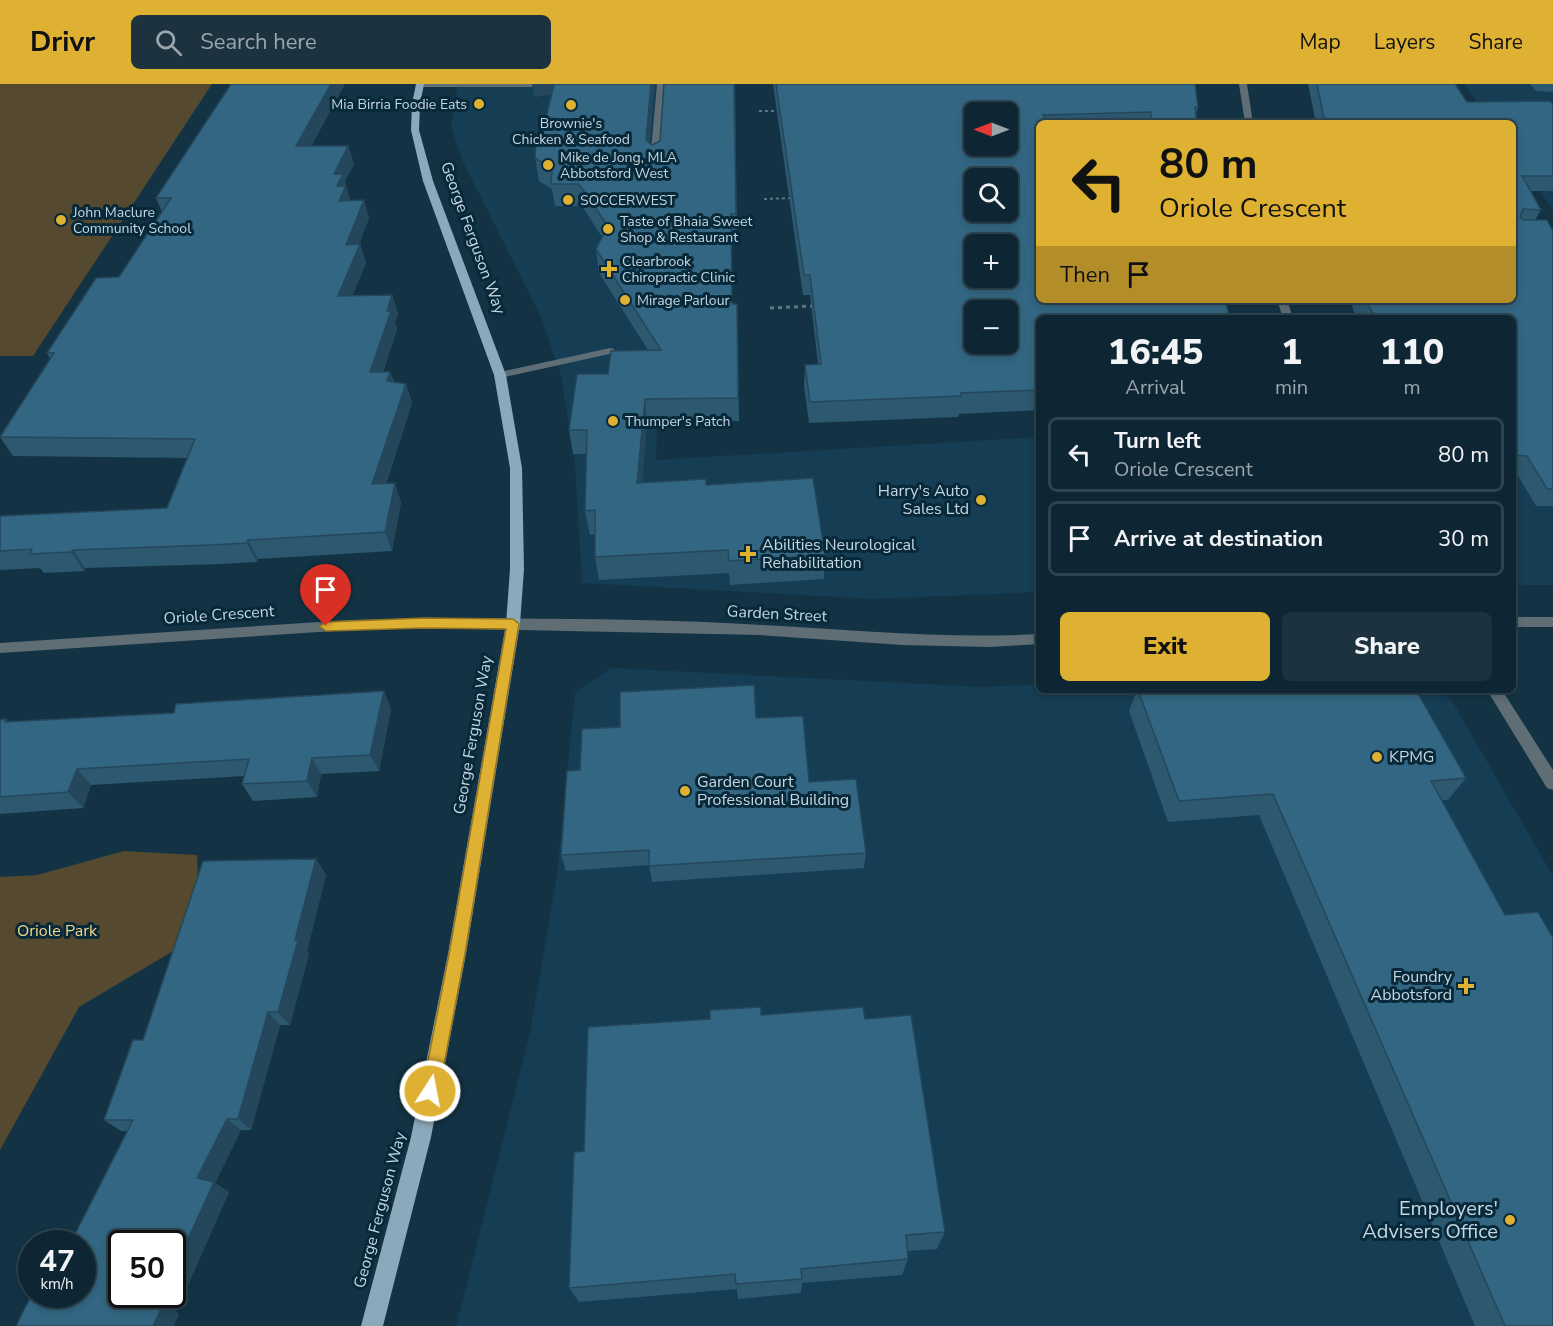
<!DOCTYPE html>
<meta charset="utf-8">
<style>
body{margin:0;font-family:"Nunito Sans",sans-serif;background:#1c323f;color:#f1f3f6;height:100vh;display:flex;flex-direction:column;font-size:22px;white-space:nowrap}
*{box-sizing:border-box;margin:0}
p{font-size:20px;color:#9ba5ac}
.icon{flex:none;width:33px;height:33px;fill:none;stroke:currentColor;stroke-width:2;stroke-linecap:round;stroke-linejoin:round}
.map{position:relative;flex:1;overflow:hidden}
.panel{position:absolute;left:1036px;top:231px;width:480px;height:378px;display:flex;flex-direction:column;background:#0e2633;border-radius:9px;box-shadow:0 3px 9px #0003,0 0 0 2px #2e434e}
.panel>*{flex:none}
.hud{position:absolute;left:1036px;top:36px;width:480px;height:183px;border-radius:9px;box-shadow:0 3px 9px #0003,0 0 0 2px #2e434e;background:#dfb133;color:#111;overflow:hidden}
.needle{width:39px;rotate:270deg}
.controls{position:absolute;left:964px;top:18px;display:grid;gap:12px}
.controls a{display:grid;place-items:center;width:54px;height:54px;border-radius:9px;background:#0e2633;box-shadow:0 3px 9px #0003,0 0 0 2px #2e434e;font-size:30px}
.speed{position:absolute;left:18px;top:1146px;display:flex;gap:12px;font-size:30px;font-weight:700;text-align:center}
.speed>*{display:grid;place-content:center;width:78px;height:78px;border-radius:50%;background:#0e2633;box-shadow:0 3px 9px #0003,0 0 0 2px #2e434e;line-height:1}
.speed small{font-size:15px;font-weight:400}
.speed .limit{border:3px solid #111;border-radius:9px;background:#fff;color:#111}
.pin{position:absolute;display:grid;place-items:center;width:51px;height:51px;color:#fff;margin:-62px -26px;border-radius:50% 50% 50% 0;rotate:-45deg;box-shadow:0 0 6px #0007}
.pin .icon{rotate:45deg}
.me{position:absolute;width:66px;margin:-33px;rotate:11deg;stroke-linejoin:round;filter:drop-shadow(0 0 4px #0008)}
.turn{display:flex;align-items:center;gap:21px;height:126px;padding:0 24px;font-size:27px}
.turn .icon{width:78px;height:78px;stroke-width:2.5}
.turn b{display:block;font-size:42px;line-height:51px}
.then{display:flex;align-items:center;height:57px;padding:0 24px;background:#0003;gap:12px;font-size:22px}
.eta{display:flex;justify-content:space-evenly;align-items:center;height:102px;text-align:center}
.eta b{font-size:36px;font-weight:800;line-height:42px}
.primary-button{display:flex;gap:12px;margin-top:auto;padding:12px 24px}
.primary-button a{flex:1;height:69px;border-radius:9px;background:#dfb133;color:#111;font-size:24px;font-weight:800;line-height:69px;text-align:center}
.primary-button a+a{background:#1c323f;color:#f1f3f6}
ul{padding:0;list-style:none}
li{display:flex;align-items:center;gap:18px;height:75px;margin:0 12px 9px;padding:0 12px;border:3px solid #2e434e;border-radius:9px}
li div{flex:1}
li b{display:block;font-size:22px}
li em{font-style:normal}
header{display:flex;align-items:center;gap:36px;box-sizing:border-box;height:84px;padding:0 30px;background:#dfb133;color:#111}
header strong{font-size:28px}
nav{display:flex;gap:33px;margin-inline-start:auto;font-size:21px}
.search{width:420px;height:54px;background:#1c323f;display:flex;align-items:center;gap:15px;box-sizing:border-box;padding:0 21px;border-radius:9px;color:#9ba5ac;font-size:22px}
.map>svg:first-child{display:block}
.built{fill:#153d53}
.green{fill:#554a2f}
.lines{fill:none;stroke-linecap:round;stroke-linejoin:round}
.path-far1{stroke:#5c7685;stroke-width:2;stroke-dasharray:3 3;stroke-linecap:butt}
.path{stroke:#5c7685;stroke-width:3;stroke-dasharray:4 4;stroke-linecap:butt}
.minor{fill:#5f6d75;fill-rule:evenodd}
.major{fill:#8ca9bb;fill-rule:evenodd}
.wall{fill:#2c5870}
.shaded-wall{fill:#24475b}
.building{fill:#336682;stroke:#24475b;stroke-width:1.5;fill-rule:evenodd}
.route{fill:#dfb133;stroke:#917321;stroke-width:1.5}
.poi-dot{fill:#dfb133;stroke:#072939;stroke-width:2}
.labels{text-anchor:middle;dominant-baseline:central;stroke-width:6;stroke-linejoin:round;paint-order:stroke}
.far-poi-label{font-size:14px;fill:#c5d6e1;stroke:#072939;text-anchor:start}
.street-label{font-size:16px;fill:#c5d6e1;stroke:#072939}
.poi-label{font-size:16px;fill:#c5d6e1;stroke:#072939;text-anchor:start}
.park-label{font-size:16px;fill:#f5d58a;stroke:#072939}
.near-poi-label{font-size:20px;fill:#c5d6e1;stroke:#072939;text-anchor:end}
</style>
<header>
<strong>Drivr</strong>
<div class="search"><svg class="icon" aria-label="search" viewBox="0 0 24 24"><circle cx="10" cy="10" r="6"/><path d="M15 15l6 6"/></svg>Search here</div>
<nav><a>Map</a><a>Layers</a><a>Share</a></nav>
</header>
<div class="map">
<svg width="1553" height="1242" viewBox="0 0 1553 1242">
<rect width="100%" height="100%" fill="#133344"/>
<g class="built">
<polygon points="458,0 668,0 656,376 1039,353 1039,508 874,515 582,499 575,381 561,291 541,233 463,78 451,42"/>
<polygon points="1464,0 1553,0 1553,126 1514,70 1514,39 1492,39"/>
<polygon points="1514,335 1553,336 1553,501 1514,501"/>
<polygon points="611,584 983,603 1039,600 1040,606 1438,606 1451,615 1553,792 1553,1242 456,1242 530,949 557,791 575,609"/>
</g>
<g class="green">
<polygon points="0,0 212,0 33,272 0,272"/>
<polygon points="124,767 197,771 200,851 79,923 0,1066 0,793 37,791"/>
</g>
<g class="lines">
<g class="path-far1">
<polyline points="759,27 779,27"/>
<polyline points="764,115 793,114"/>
</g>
<polyline class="path" points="770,224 814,222"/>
<g class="minor">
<polygon points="416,0 563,0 559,3 420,3"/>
<polygon points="657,0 665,0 660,79 655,82 650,79"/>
<polygon points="1239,0 1247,0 1253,39 1245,39"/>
<polygon points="1277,216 1287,216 1293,234 1283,234"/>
<polygon points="610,264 614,265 614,269 500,294 494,291 500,288"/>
<rect x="1514" y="533" width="39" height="10"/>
<path d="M424,534c112,1 225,0 338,7 93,5 184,14 278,9v10l-50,3 -88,-2 -142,-10 -336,-7 -75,2 -349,23v-10l349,-23z"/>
<polygon points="1487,606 1502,606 1553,686 1553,706 1547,704"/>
</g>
<polygon class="major" points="416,0 424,0 420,20 419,46 433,97 506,291 522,384 524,485 520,540 466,870 431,1053 383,1242 361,1242 411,1053 448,870 506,540 510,485 510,384 494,291 423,97 411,46 412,20"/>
</g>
<g class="wall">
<polygon points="532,0 650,60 652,61 660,57 735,0 737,153 732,154 732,220 738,244 739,337 647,339 642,399 706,401 825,471 824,495 730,501 729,489 599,496 595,473 595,450 590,451 585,427 587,370 573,370 569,346 608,290 648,266 599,189 596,165 602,153 582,122 555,122 552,105 539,97 535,74 542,52 551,10 535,13"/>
<polygon points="773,0 1195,0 1198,23 1196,30 1197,39 1040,39 1040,326 959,330 958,333 809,339 804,302 805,281 818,280 810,211 803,211"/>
<polygon points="1308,0 1455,0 1467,18 1553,20 1553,107 1531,107 1541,126 1535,136 1553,147 1553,422 1536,422 1516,388 1514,388 1514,234 1358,234 1353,226 1351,216 1514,216 1514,39 1316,39"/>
<polygon points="1530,0 1553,0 1553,8 1536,7"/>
<polygon points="312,62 348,62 354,80 345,97 348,109 350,116 369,134 359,160 360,160 366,179 352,212 392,211 398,230 395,239 397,245 383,288 390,288 394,298 406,300 412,319 386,400 401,418 392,467 258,475 257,478 222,480 85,484 84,487 44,489 40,484 0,486 0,432 167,424 188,374 13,372 0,353 50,275 47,269 119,193 162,128 156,114"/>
<polygon points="1137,606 1416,606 1466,694 1448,716 1442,716 1553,1242 1475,1242 1259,731 1168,738 1129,627"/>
<polygon points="391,624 379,687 321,690 317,713 253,717 242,700 244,692 91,701 83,724 0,730 0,636 6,635 8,638"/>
<polygon points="756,634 809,698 866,769 864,784 652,798 649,781 566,787 561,771 580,686"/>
<polygon points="316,775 326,791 307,867 309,870 290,941 280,941 251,1046 241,1046 215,1099 229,1108 176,1228 179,1230 82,1210 127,1047 121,1047 104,1036 143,956"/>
<polygon points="761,931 865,935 945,1148 937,1165 907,1167 908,1175 902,1191 802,1199 801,1209 738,1215 737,1205 579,1218 569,1204 584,1067"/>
</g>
<g class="shaded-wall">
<polygon points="331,0 345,0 302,80 296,62"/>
<polygon points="532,0 559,0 560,8 535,13"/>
<polygon points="651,0 655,0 648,79 646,56"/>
<polygon points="348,62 354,80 345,97 351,120 339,117 334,90"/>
<polygon points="364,116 369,134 353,177 360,160 366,179 344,231 338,212 346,161"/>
<polygon points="731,130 732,154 732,244 732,220"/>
<polygon points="392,211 398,230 395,239 397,245 376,307 370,288 387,227"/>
<polygon points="390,288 396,307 387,297"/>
<polygon points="406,300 412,319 379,419 372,400"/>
<polygon points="645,315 647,339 640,423 637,399"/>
<polygon points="395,399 401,418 392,467 385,448"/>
<polygon points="248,456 258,475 257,478 247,459"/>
<polygon points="73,466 85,484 84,487 71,468"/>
<polygon points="384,607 391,624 379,687 370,671"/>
<polygon points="312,674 321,690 317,713 307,697"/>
<polygon points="77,685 91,701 83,724 68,708"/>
<polygon points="316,775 326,791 307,867 309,870 290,941 278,928 295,856"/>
<polygon points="268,928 280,941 251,1046 238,1035"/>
<polygon points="227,1035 241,1046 215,1099 229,1108 176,1228 179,1230 174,1242 153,1242 158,1222 163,1210 172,1210 172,1190 197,1094"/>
</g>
<g class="building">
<polygon points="231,0 331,0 296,62 348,62 334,90 343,90 337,102 346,102 339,117 364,116 346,161 360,160 338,212 392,211 387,227 391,227 370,288 390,288 387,297 406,300 372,400 395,399 385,448 248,456 247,459 212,461 73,466 71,468 30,470 32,465 0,467 0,432 167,424 195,355 0,353 54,269 47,269 96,194 119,193 171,114 156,114"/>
<polygon points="554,0 651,0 646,56 652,61 660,57 664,0 734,0 736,130 731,130 732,220 737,220 738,314 645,315 637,399 706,395 706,401 813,394 825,471 729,477 728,466 595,473 595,426 585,427 587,346 569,346 577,290 608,290 611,267 661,266 596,165 608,142 579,100 551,100 552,84 535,74 536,55 542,52"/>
<path d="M776,0h419l3,23h-3l2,16h-46v-11l-108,3 4,8h-7v177h185l4,15h7l2,3h-198v72l-79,3v3l-151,6 -5,-37 16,-1 -11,-89h-6zM975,28h33v34h-33zM975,94h33v34h-33zM975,160h33v34h-33zM975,226h33v34h-33z"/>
<polygon points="1317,0 1455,0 1467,18 1550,17 1553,20 1553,92 1522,92 1541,126 1523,125 1520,133 1523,136 1547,136 1553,147 1553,405 1547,405 1527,372 1514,371 1514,234 1376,234 1365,216 1514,216 1514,39 1325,39"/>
<polygon points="754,601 756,634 803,632 809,698 856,695 866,769 649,782 649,766 561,771 567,687 580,686 582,645 620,643 620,608"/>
<polygon points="1138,606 1416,606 1466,694 1431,697 1505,831 1538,828 1553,854 1553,1242 1505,1242 1273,710 1179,717"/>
<polygon points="384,607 370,671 312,674 307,697 242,700 249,675 77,685 68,708 0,713 0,636 6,635 5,638 174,629 176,620"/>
<polygon points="316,775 295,856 298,856 278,928 268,928 238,1035 227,1035 197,1094 214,1098 172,1190 172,1160 122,1160 122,1210 163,1210 158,1222 162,1223 153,1242 16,1242 32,1210 82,1210 82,1160 70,1160 133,1036 104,1036 133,956 143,956 203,777"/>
<polygon points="761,923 761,931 863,923 865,935 911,931 945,1148 906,1151 908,1175 801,1185 802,1195 736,1200 735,1190 569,1204 574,1068 584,1067 588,943 710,935 710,926"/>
</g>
<polygon class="route" points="424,534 513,535 519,540 465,870 439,1007 436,1014 430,1016 424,1014 422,1007 449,870 506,545 424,544 326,547 319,542 326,538"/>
<g class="poi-dot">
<circle cx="479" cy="20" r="6"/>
<circle cx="571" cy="21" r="6"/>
<circle cx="548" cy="81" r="6"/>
<circle cx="568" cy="116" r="6"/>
<circle cx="61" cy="136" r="6"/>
<circle cx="608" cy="145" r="6"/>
<path d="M606 176h6v6h6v6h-6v6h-6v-6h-6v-6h6z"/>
<circle cx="625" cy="216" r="6"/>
<circle cx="613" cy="337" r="6"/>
<circle cx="981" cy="416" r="6"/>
<path d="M745 461h6v6h6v6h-6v6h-6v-6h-6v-6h6z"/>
<circle cx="1377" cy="673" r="6"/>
<circle cx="685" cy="707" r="6"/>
<path d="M1463 893h6v6h6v6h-6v6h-6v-6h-6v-6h6z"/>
<circle cx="1510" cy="1136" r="6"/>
</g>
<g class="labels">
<g class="far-poi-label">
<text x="467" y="20" text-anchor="end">Mia Birria Foodie Eats</text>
<text x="571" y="39" text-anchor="middle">Brownie's<tspan x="571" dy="16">Chicken &amp; Seafood</tspan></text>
<text x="560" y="73">Mike de Jong, MLA<tspan x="560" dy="16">Abbotsford West</tspan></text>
<text x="580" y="116">SOCCERWEST</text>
<text x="73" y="128">John Maclure<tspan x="73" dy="16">Community School</tspan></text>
<text x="620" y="137">Taste of Bhaia Sweet<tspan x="620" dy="16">Shop &amp; Restaurant</tspan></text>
<text x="622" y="177">Clearbrook<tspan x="622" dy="16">Chiropractic Clinic</tspan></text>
<text x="637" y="216">Mirage Parlour</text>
<text x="625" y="337">Thumper's Patch</text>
</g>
<g class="street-label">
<text transform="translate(473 154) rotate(70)">George Ferguson Way</text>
<text transform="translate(777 530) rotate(3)">Garden Street</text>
<text transform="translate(219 531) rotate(-4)">Oriole Crescent</text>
<text transform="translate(473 651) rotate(-80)">George Ferguson Way</text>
<text transform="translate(380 1126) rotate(-75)">George Ferguson Way</text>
</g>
<g class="poi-label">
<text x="969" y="407" text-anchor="end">Harry's Auto<tspan x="969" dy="18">Sales Ltd</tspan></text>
<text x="762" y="461">Abilities Neurological<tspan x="762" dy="18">Rehabilitation</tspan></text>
<text x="1389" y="673">KPMG</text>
<text x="697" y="698">Garden Court<tspan x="697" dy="18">Professional Building</tspan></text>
<text x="1452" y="893" text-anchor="end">Foundry<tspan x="1452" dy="18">Abbotsford</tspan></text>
</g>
<g class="park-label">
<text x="57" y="847">Oriole Park</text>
</g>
<g class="near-poi-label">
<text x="1498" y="1124">Employers'<tspan x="1498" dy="23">Advisers Office</tspan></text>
</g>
</g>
</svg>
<div class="controls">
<a><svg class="needle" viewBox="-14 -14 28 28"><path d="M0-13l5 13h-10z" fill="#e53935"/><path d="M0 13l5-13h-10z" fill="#9ba5ac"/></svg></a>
<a><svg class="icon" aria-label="search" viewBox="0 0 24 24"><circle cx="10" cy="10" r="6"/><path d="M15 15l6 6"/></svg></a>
<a>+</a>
<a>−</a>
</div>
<div class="speed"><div>47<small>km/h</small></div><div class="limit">50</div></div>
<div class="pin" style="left:326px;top:542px;background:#d93025"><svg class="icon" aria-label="arrive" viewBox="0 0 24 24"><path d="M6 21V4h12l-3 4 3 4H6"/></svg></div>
<svg class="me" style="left:430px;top:1007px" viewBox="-20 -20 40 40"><circle r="17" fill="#dfb133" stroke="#fff" stroke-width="3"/><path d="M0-11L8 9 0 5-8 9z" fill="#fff"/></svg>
<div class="hud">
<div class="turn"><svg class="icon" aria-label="left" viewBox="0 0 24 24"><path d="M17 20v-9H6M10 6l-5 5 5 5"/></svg><div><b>80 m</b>Oriole Crescent</div></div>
<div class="then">Then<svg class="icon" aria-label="arrive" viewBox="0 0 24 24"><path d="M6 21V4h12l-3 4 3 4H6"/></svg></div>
</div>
<section class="panel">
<div class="eta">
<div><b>16:45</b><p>Arrival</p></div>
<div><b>1</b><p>min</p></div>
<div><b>110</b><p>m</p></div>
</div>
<ul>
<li><svg class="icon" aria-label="left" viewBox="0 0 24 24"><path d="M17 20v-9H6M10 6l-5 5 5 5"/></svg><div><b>Turn left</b><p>Oriole Crescent</p></div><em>80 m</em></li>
<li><svg class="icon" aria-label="arrive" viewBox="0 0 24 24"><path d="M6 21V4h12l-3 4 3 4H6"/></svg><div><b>Arrive at destination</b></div><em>30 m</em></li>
</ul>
<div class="primary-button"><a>Exit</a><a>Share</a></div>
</section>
</div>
